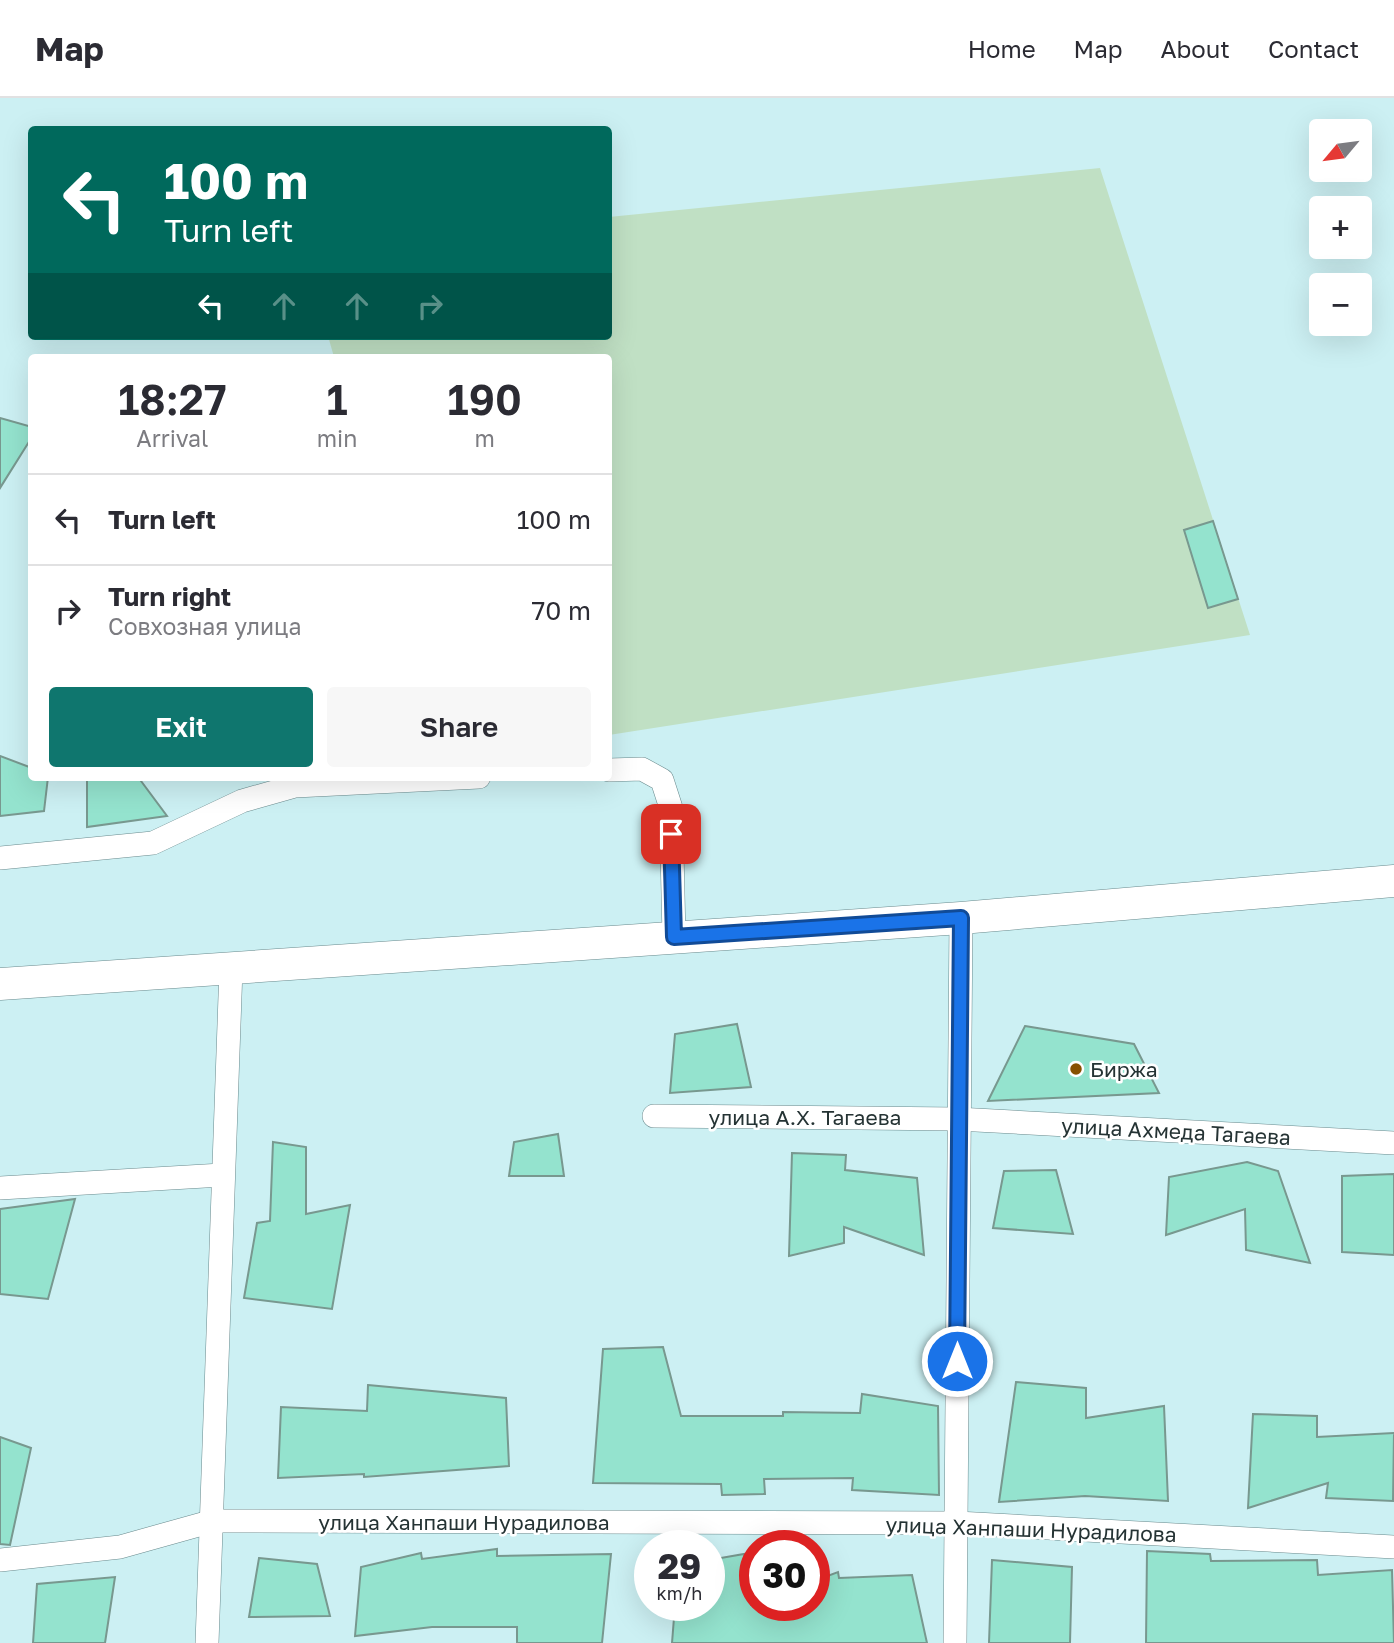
<!DOCTYPE html>
<meta charset="utf-8">
<style>
body{margin:0;font-family:"Golos Text",sans-serif;background:#f7f7f7;color:#2b2b33;height:100vh;display:flex;flex-direction:column;font-size:26px;white-space:nowrap}
*{box-sizing:border-box;margin:0}
p{font-size:23px;color:#7c7c81}
.icon{flex:none;width:38px;height:38px;fill:none;stroke:currentColor;stroke-width:2;stroke-linecap:round;stroke-linejoin:round}
.map{position:relative;flex:1;overflow:hidden}
.panel{position:absolute;left:28px;top:256px;width:584px;height:427px;display:flex;flex-direction:column;background:#fff;border-radius:7px;box-shadow:0 7px 28px #0002}
.panel>*{flex:none}
.banner{position:absolute;left:28px;top:28px;width:584px;height:214px;border-radius:7px;box-shadow:0 7px 28px #0002;background:#00695c;color:#fff;overflow:hidden}
.needle{width:46px;rotate:241deg}
.buttons{position:absolute;left:1309px;top:21px;display:grid;gap:14px}
.buttons a{display:grid;place-items:center;width:63px;height:63px;border-radius:7px;background:#fff;box-shadow:0 7px 28px #0002;font-size:35px}
.speed{position:absolute;left:634px;top:1432px;display:flex;gap:14px;font-size:35px;font-weight:700;text-align:center}
.speed>*{display:grid;place-content:center;width:91px;height:91px;border-radius:50%;background:#fff;box-shadow:0 7px 28px #0002;line-height:1}
.speed small{font-size:18px;font-weight:400}
.speed .limit{border:10px solid #d22;background:#fff;color:#111}
.pin{position:absolute;display:grid;place-items:center;width:60px;height:60px;color:#fff;margin:-30px;border-radius:14px;box-shadow:0 4px 10px #0006}
.me{position:absolute;width:77px;margin:-38px;rotate:0deg;stroke-linejoin:round;filter:drop-shadow(0 0 5px #0008)}
.turn{display:flex;align-items:center;gap:24px;height:147px;padding:0 21px;font-size:32px}
.turn .icon{width:91px;height:91px;stroke-width:2.5}
.turn b{display:block;font-size:49px;line-height:60px}
.lanes{display:flex;align-items:center;height:66px;padding:0 21px;background:#0003;justify-content:center;gap:35px;direction:ltr}
.lanes .off{opacity:.35}
.eta{display:flex;justify-content:space-evenly;align-items:center;height:119px;text-align:center}
.eta b{font-size:42px;font-weight:600;line-height:49px}
.primary-button{display:flex;gap:14px;margin-top:auto;padding:14px 21px}
.primary-button a{flex:1;height:80px;border-radius:7px;background:#0f766e;color:#fff;font-size:28px;font-weight:600;line-height:80px;text-align:center}
.primary-button a+a{background:#f7f7f7;color:#2b2b33}
ul{padding:0;list-style:none}
li{display:flex;align-items:center;gap:21px;height:91px;padding:0 21px;border-top:2px solid #e1e1e2}
li div{flex:1}
li b{display:block;font-size:26px}
li em{font-style:normal}
header{display:flex;align-items:center;gap:42px;box-sizing:border-box;height:98px;padding:0 35px;background:#fff;border-bottom:2px solid #e1e1e2}
header strong{font-size:33px}
nav{display:flex;gap:38px;margin-inline-start:auto;font-size:24px}
.map>svg:first-child{display:block}
.green{fill:#c0e0c4}
.building{fill:#94e3ce;stroke:#78988f;stroke-width:2}
.lines{fill:none;stroke-linecap:round;stroke-linejoin:round}
.minor-casing{stroke:#698a8d;stroke-width:24}
.secondary-casing{stroke:#698a8d;stroke-width:33}
.minor{stroke:#fff;stroke-width:23}
.secondary{stroke:#fff;stroke-width:32}
.route-casing{stroke:#114b97;stroke-width:18}
.route{stroke:#1a73e8;stroke-width:12}
.poi-dot{fill:#875000;stroke:#fff;stroke-width:2.5}
.labels{text-anchor:middle;dominant-baseline:central;stroke-width:5;stroke-linejoin:round;paint-order:stroke}
.poi-label{font-size:21px;fill:#253334;stroke:#fff;text-anchor:start}
.street-label{font-size:21px;fill:#253334;stroke:#fff}
</style>
<header>
<strong>Map</strong>
<nav><a>Home</a><a>Map</a><a>About</a><a>Contact</a></nav>
</header>
<div class="map">
<svg width="1394" height="1545" viewBox="0 0 1394 1545">
<rect width="100%" height="100%" fill="#ccf0f3"/>
<polygon class="green" points="1100,70 1250,537 609,637 609,259 334,259 328,238 609,238 609,119"/>
<g class="building">
<polygon points="0,320 32,329 32,339 0,390"/>
<polygon points="1213,423 1238,501 1208,510 1184,432"/>
<polygon points="0,658 32,670 32,679 48,679 44,713 0,718"/>
<polygon points="87,679 138,679 167,718 87,729"/>
<polygon points="737,926 751,989 670,995 675,936"/>
<polygon points="1025,928 1134,946 1159,995 988,1003"/>
<polygon points="558,1036 564,1078 509,1078 514,1044"/>
<polygon points="273,1044 306,1049 306,1116 350,1107 332,1211 244,1200 257,1125 270,1123"/>
<polygon points="792,1055 846,1057 845,1072 917,1080 924,1157 844,1129 844,1145 789,1158"/>
<polygon points="1247,1064 1278,1073 1310,1165 1246,1152 1245,1111 1166,1137 1169,1079"/>
<polygon points="1056,1072 1073,1136 993,1130 1004,1073"/>
<polygon points="1394,1076 1394,1157 1342,1154 1342,1078"/>
<polygon points="75,1101 48,1201 0,1196 0,1111"/>
<polygon points="663,1249 681,1318 783,1318 783,1314 860,1315 862,1296 938,1308 939,1397 852,1392 853,1380 764,1381 765,1396 722,1397 721,1386 593,1385 603,1251"/>
<polygon points="1016,1284 1086,1290 1086,1320 1164,1308 1168,1403 1085,1398 999,1404"/>
<polygon points="368,1287 506,1300 509,1368 364,1379 364,1376 278,1380 281,1309 367,1313"/>
<polygon points="1253,1316 1317,1318 1317,1339 1394,1335 1393,1403 1326,1400 1328,1385 1248,1410"/>
<polygon points="0,1339 31,1350 10,1447 0,1446"/>
<polygon points="497,1451 497,1458 611,1456 602,1545 517,1545 517,1529 432,1529 355,1538 361,1469 421,1455 422,1461"/>
<polygon points="1147,1453 1210,1456 1211,1463 1317,1462 1318,1477 1392,1472 1394,1545 1146,1545"/>
<polygon points="744,1456 751,1507 814,1507 814,1483 838,1474 839,1480 912,1477 927,1545 672,1545 675,1507 709,1507 709,1462"/>
<polygon points="259,1460 317,1466 330,1518 249,1519"/>
<polygon points="992,1462 1072,1469 1070,1545 989,1545"/>
<polygon points="115,1479 105,1545 33,1545 37,1486"/>
</g>
<g class="lines">
<g class="minor-casing">
<g id="minor">
<polyline points="609,672 642,671 662,682 671,710 674,839"/>
<polyline points="0,760 153,745 242,703 295,688 479,679"/>
<polyline points="654,1018 957,1021 1394,1045"/>
<polyline points="0,1090 222,1077"/>
<polyline points="0,1462 120,1449 213,1423 957,1425 1394,1449"/>
<polyline points="207,1545 231,870"/>
<polyline points="955,1545 961,820"/>
</g>
</g>
<g class="secondary-casing">
<polyline id="secondary" points="0,886 961,820 1394,783"/>
</g>
<use href="#minor" class="minor"/>
<use href="#secondary" class="secondary"/>
</g>
<g class="lines">
<g class="route-casing">
<polyline id="route" points="671,736 674,839 961,820 957,1263"/>
</g>
<use href="#route" class="route"/>
</g>
<circle class="poi-dot" cx="1076" cy="971" r="7"/>
<g class="labels">
<g class="poi-label">
<text x="1090" y="971">Биржа</text>
</g>
<g class="street-label">
<text x="805" y="1019">улица А.Х. Тагаева</text>
<text transform="translate(1176 1033) rotate(3)">улица Ахмеда Тагаева</text>
<text x="464" y="1424">улица Ханпаши Нурадилова</text>
<text transform="translate(1031 1431) rotate(2)">улица Ханпаши Нурадилова</text>
</g>
</g>
</svg>
<div class="buttons">
<a><svg class="needle" viewBox="-14 -14 28 28"><path d="M0-13l5 13h-10z" fill="#e53935"/><path d="M0 13l5-13h-10z" fill="#7c7c81"/></svg></a>
<a>+</a>
<a>−</a>
</div>
<div class="speed"><div>29<small>km/h</small></div><div class="limit">30</div></div>
<div class="pin" style="left:671px;top:736px;background:#d93025"><svg class="icon" aria-label="arrive" viewBox="0 0 24 24"><path d="M6 21V4h12l-3 4 3 4H6"/></svg></div>
<svg class="me" style="left:957px;top:1263px" viewBox="-20 -20 40 40"><circle r="17" fill="#1a73e8" stroke="#fff" stroke-width="3"/><path d="M0-11L8 9 0 5-8 9z" fill="#fff"/></svg>
<div class="banner">
<div class="turn"><svg class="icon" aria-label="left" viewBox="0 0 24 24"><path d="M17 20v-9H6M10 6l-5 5 5 5"/></svg><div><b>100 m</b>Turn left</div></div>
<div class="lanes"><svg class="icon" aria-label="left" viewBox="0 0 24 24"><path d="M17 20v-9H6M10 6l-5 5 5 5"/></svg><svg class="icon off" aria-label="ahead" viewBox="0 0 24 24"><path d="M12 20V5M6 11l6-6 6 6"/></svg><svg class="icon off" aria-label="ahead" viewBox="0 0 24 24"><path d="M12 20V5M6 11l6-6 6 6"/></svg><svg class="icon off" aria-label="right" viewBox="0 0 24 24"><path d="M7 20v-9h11M14 6l5 5-5 5"/></svg></div>
</div>
<section class="panel">
<div class="eta">
<div><b>18:27</b><p>Arrival</p></div>
<div><b>1</b><p>min</p></div>
<div><b>190</b><p>m</p></div>
</div>
<ul>
<li><svg class="icon" aria-label="left" viewBox="0 0 24 24"><path d="M17 20v-9H6M10 6l-5 5 5 5"/></svg><div><b>Turn left</b></div><em>100 m</em></li>
<li><svg class="icon" aria-label="right" viewBox="0 0 24 24"><path d="M7 20v-9h11M14 6l5 5-5 5"/></svg><div><b>Turn right</b><p>Совхозная улица</p></div><em>70 m</em></li>
</ul>
<div class="primary-button"><a>Exit</a><a>Share</a></div>
</section>
</div>
